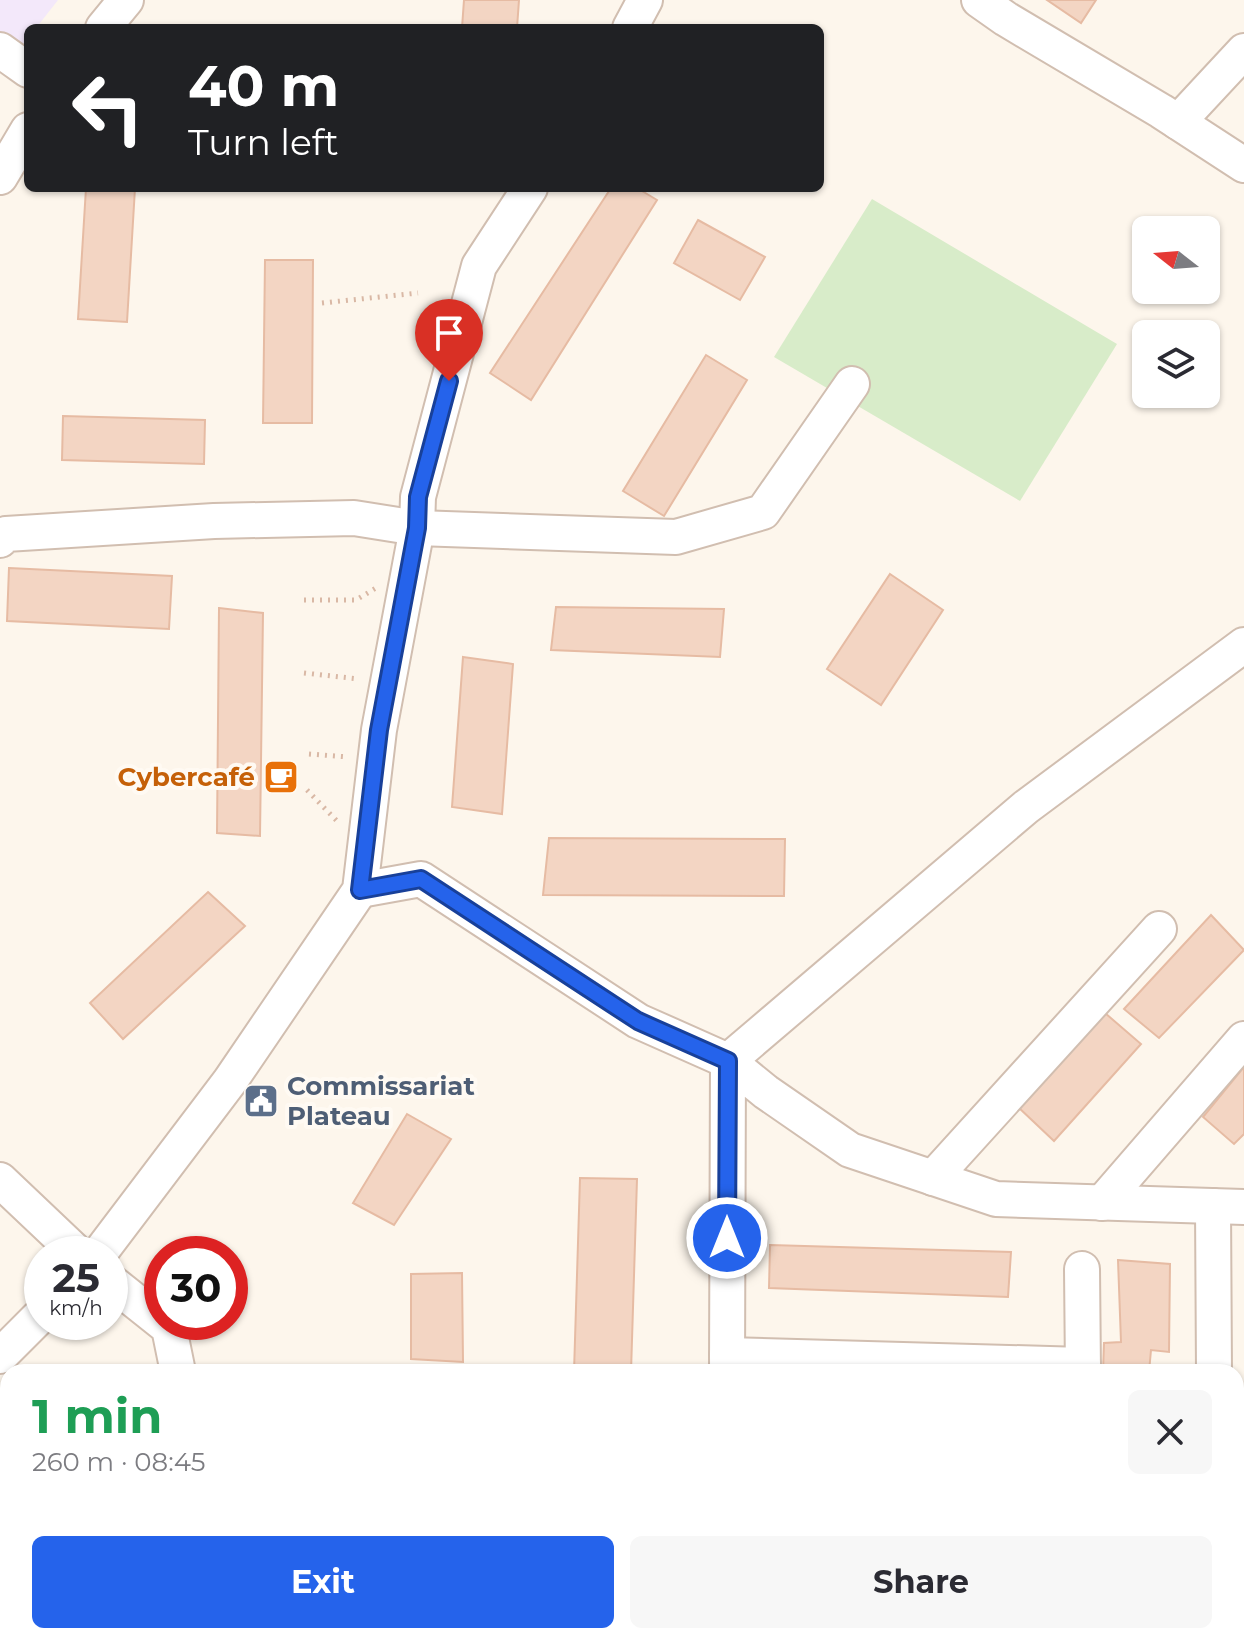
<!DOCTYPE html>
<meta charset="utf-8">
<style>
body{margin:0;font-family:Montserrat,sans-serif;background:#f7f7f7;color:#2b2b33;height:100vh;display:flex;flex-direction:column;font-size:30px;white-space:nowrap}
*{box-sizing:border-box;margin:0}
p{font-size:26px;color:#7c7c81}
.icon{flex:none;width:44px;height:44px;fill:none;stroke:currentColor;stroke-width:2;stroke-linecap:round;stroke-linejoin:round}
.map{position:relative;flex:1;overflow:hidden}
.sheet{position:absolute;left:0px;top:1364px;width:1244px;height:280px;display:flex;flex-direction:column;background:#fff;border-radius:24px 24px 0 0;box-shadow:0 2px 6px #0004}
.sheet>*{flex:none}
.hud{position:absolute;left:24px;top:24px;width:800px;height:168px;border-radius:12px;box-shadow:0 2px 6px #0004;background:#202124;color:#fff;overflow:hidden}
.needle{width:52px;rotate:287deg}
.tools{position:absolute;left:1132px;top:216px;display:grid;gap:16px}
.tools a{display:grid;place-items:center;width:88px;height:88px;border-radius:12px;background:#fff;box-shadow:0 2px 6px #0004;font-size:40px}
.speed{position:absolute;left:24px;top:1236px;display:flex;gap:16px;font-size:40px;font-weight:700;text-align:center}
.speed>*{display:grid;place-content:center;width:104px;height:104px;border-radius:50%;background:#fff;box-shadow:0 2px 6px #0004;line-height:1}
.speed small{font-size:20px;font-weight:400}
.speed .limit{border:12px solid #d22;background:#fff;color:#111}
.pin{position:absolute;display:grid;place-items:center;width:68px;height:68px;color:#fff;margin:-82px -34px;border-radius:50% 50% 50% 0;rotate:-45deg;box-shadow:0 0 8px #0007}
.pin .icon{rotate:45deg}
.me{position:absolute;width:88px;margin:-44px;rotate:0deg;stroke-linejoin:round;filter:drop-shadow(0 0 6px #0008)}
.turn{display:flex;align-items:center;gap:28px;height:168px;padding:0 32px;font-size:36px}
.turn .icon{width:104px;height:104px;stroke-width:2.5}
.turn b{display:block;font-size:56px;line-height:68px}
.round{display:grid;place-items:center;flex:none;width:84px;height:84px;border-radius:12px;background:#f7f7f7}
.summary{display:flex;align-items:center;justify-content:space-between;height:136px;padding:0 32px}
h1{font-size:48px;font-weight:700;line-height:60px;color:#1e9e55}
.button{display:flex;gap:16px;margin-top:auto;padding:16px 32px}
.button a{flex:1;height:92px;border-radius:12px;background:#2563eb;color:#fff;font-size:32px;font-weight:700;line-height:92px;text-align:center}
.button a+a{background:#f7f7f7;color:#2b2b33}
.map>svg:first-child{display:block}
.education{fill:#f3e8fa}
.green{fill:#d8ecc9}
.building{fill:#f3d5c3;stroke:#e6bba3;stroke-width:2}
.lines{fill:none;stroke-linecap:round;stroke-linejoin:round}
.minor-casing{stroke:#d1beb0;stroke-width:38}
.path{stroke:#d9b8a5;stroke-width:5;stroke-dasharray:2 6;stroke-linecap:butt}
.minor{stroke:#fff;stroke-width:34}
.route-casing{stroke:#184099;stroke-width:20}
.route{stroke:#2563eb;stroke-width:14}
.labels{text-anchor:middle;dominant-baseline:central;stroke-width:8;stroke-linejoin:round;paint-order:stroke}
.food-label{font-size:26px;font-weight:bold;fill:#c56008;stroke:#fffaf3;text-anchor:end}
.service-label{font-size:26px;font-weight:bold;fill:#4e5e75;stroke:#fffaf3;text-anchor:start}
</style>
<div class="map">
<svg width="1244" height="1644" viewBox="0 0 1244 1644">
<rect width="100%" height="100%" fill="#fdf6ec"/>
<polygon class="education" points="0,0 58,0 36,28 28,28 28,38 18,50 0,36"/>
<polygon class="green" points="872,199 1117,344 1020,501 774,357"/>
<g class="building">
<polygon points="464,0 519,0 517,28 462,28"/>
<polygon points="1047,0 1096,0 1081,23"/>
<polygon points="86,188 135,188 127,322 78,319"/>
<polygon points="611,188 637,188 657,200 531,400 490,373"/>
<polygon points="698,220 765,257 740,300 674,263"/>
<polygon points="265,260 313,260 312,423 263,423"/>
<polygon points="706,355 747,380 664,516 623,491"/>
<polygon points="63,416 205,420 204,464 62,460"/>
<polygon points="9,568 172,576 169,629 7,621"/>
<polygon points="890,574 943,610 881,705 827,669"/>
<polygon points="556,607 724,609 720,657 551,650"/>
<polygon points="219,608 263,613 260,836 217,833"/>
<polygon points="463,657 513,664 502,814 452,807"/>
<polygon points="549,838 785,839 784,896 543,895"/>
<polygon points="208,892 245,926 123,1039 90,1003"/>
<polygon points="1211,915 1244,950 1159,1038 1124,1009"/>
<polygon points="1105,1013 1141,1044 1054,1141 1017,1106"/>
<polygon points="1244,1067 1244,1134 1234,1144 1203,1117"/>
<polygon points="407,1114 451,1139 394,1225 353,1203"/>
<polygon points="580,1178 637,1179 631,1372 574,1372"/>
<polygon points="770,1245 1011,1252 1008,1297 769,1288"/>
<polygon points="1118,1260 1170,1264 1169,1352 1151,1350 1149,1372 1103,1372 1104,1343 1121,1342"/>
<polygon points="462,1273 463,1362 411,1359 411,1274"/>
<rect x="0" y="1437" width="8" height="102"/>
<polygon points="1236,1476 1244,1477 1244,1603 1236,1602"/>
</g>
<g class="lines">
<g class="minor-casing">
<g id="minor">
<polyline points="979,0 1006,19 1161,111 1244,165"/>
<polyline points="103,28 126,0"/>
<polyline points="630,28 645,0"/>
<polyline points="0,50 28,70"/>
<polyline points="1178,122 1244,51"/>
<polyline points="0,177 28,130"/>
<polyline points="0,540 6,534 214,521 354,518 417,528 676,537 763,512 852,384"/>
<polyline points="360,890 421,879 638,1021 728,1061 1026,807 1244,645"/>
<polyline points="933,1178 1159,929"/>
<polyline points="0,1180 78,1254"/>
<polyline points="1102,1203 1244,1039"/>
<polyline points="1213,1206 1214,1372"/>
<polyline points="99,1254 230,1081 360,890 379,730 417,528 418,497 479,266 530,188"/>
<polyline points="1082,1269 1083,1372"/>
<polyline points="110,1281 169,1328 178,1372"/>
<polyline points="727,1355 1083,1365"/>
<polyline points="0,1356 42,1314"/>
<polyline points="727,1372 728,1061 766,1092 850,1150 996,1199 1244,1207"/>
<polyline points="1220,1636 1222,1644"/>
<polyline points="186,1644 186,1636"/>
</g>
</g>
<g class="path">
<polyline points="322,303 418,293"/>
<polyline points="304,600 356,600 376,588"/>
<polyline points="304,673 359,679"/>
<polyline points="309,754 348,757"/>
<polyline points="307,790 337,821"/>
</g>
<use href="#minor" class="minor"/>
</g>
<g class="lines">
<g class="route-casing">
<polyline id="route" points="449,381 418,497 417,528 379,730 360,890 421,879 638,1021 728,1061 727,1238"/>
</g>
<use href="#route" class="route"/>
</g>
<defs>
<g id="cafe-square" transform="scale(1.8)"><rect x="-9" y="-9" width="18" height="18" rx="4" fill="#e8710a" stroke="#fffaf3"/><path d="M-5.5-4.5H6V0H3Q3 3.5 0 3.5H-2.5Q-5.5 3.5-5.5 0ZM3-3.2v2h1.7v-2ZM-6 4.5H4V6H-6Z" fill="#fff"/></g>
<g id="civic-square" transform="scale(1.8)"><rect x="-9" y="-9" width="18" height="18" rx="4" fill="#5c6f8a" stroke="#fffaf3"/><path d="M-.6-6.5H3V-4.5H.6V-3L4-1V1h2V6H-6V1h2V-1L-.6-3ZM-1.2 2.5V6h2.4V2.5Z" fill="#fff"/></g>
</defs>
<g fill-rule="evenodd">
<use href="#cafe-square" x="281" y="777"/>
<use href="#civic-square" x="261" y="1101"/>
</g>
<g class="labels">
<g class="food-label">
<text x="255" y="777">Cybercafé</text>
</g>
<g class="service-label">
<text x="287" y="1086">Commissariat<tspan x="287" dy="30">Plateau</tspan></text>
</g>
</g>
</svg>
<div class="tools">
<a><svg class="needle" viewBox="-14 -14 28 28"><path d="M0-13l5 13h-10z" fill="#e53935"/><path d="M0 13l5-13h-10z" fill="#7c7c81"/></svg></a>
<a><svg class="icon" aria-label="layers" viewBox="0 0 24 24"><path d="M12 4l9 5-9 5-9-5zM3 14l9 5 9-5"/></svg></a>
</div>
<div class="speed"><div>25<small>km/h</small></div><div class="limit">30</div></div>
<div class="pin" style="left:449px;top:381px;background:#d93025"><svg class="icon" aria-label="arrive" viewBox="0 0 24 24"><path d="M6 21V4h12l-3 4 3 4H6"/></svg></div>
<svg class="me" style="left:727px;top:1238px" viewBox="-20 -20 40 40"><circle r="17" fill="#2563eb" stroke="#fff" stroke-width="3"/><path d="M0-11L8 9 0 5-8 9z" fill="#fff"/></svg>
<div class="hud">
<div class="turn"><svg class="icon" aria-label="left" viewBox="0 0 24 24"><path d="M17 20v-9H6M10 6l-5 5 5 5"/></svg><div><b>40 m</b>Turn left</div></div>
</div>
<section class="sheet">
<div class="summary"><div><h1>1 min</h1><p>260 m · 08:45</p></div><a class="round"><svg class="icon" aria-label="close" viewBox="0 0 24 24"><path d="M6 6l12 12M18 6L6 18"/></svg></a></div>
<div class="button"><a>Exit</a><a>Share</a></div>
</section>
</div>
